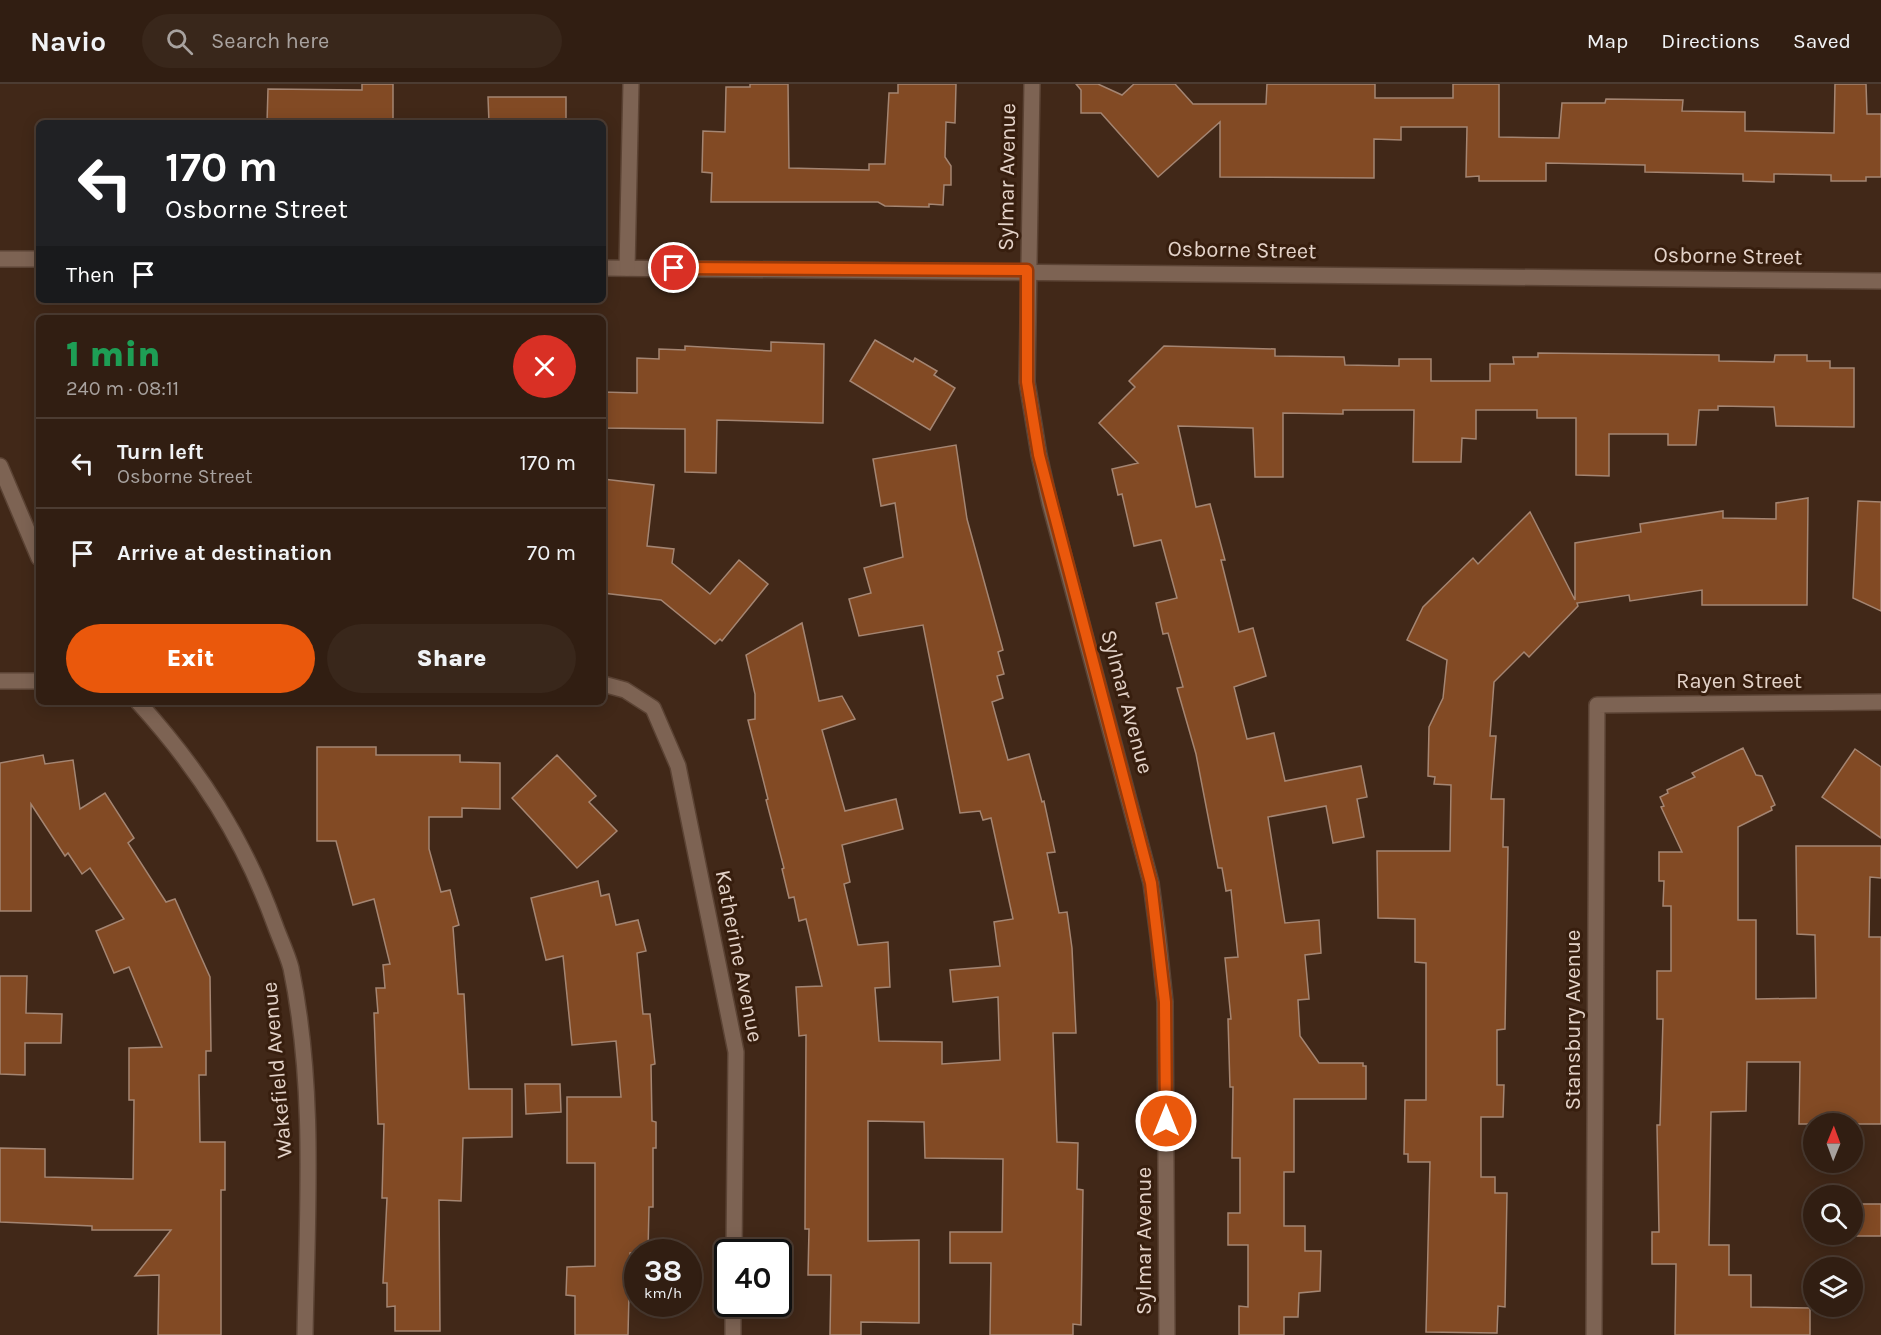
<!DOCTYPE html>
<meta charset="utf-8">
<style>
body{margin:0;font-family:Karla,sans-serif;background:#39271b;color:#f1f3f6;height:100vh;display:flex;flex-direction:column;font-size:22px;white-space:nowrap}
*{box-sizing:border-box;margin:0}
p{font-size:20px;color:#a8a29f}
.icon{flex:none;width:33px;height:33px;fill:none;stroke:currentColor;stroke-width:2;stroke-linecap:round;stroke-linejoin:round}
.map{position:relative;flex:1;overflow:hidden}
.sheet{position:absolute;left:36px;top:231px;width:570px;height:390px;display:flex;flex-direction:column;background:#311e12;border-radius:9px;box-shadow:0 3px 15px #0003,0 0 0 2px #4c3c32}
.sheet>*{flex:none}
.hud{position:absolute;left:36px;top:36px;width:570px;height:183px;border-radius:9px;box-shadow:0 3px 15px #0003,0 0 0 2px #4c3c32;background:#202124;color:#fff;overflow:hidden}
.needle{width:39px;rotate:1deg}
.controls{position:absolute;left:1803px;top:1029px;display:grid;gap:12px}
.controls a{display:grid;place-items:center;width:60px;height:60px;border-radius:50%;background:#311e12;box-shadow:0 3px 15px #0003,0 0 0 2px #4c3c32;font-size:30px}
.speed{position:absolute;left:624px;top:1155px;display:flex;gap:12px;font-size:30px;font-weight:700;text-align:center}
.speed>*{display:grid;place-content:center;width:78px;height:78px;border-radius:50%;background:#311e12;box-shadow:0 3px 15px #0003,0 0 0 2px #4c3c32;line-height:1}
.speed small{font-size:15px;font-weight:400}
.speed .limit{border:3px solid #111;border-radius:9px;background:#fff;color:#111}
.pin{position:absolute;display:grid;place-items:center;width:51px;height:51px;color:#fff;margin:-26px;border:3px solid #fff;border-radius:50%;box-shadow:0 2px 6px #0007}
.me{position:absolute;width:66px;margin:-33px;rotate:0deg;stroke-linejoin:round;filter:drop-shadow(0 0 4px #0008)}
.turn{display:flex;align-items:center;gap:21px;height:126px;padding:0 30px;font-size:27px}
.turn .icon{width:78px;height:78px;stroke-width:2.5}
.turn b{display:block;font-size:42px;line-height:51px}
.then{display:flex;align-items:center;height:57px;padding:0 30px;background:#0003;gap:12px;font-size:22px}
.round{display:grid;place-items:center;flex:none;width:63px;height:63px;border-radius:32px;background:#39271b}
.head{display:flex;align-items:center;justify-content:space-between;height:102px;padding:0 30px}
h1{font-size:36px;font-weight:800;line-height:45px;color:#1e9e55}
.cta{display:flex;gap:12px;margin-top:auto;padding:12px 30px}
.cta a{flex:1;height:69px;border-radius:36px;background:#ea580c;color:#fff;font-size:24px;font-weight:800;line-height:69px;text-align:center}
.cta a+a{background:#39271b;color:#f1f3f6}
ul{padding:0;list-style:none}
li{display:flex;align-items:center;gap:18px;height:90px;padding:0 30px;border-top:2px solid #4c3c32}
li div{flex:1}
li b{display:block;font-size:22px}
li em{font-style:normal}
header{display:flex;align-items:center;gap:36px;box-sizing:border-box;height:84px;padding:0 30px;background:#311e12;border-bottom:2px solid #4c3c32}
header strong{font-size:28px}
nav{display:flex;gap:33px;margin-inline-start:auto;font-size:21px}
.search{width:420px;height:54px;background:#39271b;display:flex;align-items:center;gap:15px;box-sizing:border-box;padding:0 21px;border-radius:33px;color:#a8a29f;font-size:22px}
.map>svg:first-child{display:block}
.building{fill:#824a24;stroke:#a48572;stroke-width:1.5}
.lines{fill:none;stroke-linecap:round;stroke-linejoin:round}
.minor-casing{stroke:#5b4334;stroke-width:18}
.minor{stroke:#7d6353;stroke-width:15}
.route-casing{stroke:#983908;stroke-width:15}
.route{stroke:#ea580c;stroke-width:10}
.labels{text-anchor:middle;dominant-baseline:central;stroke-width:6;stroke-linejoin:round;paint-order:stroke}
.street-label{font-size:22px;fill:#e4d3c9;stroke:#371e0e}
</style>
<header>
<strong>Navio</strong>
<div class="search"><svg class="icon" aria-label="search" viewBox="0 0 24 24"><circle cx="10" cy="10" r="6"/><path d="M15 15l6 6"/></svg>Search here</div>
<nav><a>Map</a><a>Directions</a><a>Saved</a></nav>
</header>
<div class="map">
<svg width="1881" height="1251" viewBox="0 0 1881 1251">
<rect width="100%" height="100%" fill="#412818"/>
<g class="building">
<polygon points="362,0 393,0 393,39 267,39 268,5 362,6"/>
<polygon points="750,0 788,0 789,84 869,86 869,80 885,80 889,9 898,9 898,0 956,0 955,39 946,38 945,73 951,82 951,101 944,101 943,121 929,120 929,123 885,122 878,118 711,118 712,89 702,88 703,47 725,48 726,3 750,3"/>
<polygon points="1076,0 1098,0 1122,11 1134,0 1175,0 1193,20 1266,20 1267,0 1375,0 1375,14 1453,14 1453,0 1499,0 1499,53 1559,54 1562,19 1605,19 1606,15 1683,16 1682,27 1745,28 1745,47 1834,49 1835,0 1866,0 1867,30 1881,30 1881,93 1866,93 1866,97 1831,97 1831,91 1774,90 1774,98 1743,97 1743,90 1645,88 1645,81 1546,79 1546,97 1479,97 1479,92 1466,93 1467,43 1401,43 1401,56 1374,55 1374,94 1220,93 1220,38 1158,93 1101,29 1081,29 1081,6"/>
<polygon points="488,13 566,13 566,39 489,39"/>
<polygon points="875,256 913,278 915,274 937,287 934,291 955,304 930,346 850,297"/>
<polygon points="771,258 824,260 823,339 717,336 716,389 685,388 685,345 603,344 603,308 637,309 637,274 659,275 659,265 685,266 685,262 771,267"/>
<polygon points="1164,262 1275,265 1275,272 1344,273 1345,281 1399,282 1399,275 1431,275 1431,297 1490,297 1490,280 1514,280 1513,273 1538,273 1538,269 1719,271 1719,277 1774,278 1775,271 1807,271 1807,277 1830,277 1830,284 1854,284 1854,343 1776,342 1774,323 1718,322 1718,326 1699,326 1696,361 1668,361 1668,350 1609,350 1609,392 1576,391 1576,334 1537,334 1537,326 1476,326 1476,355 1462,354 1461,378 1413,378 1414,326 1343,326 1343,330 1283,329 1283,393 1255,393 1253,344 1178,342 1196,423 1210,420 1225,476 1221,476 1239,548 1253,544 1266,592 1234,603 1247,655 1274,649 1285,697 1361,682 1367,713 1357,715 1364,753 1333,759 1326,722 1268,733 1285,839 1319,836 1321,869 1305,871 1309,915 1298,916 1300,952 1319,979 1363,979 1363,982 1366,982 1366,1015 1294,1015 1294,1088 1284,1088 1284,1142 1305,1142 1305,1167 1321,1167 1320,1207 1299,1209 1298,1233 1284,1233 1284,1251 1239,1251 1239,1222 1248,1223 1248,1161 1228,1161 1228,1129 1240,1129 1240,1074 1232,1074 1233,1003 1230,1003 1228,935 1231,935 1225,874 1238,873 1231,806 1226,807 1222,784 1218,784 1196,670 1177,604 1183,603 1168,549 1163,550 1156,519 1177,514 1161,456 1134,462 1122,410 1118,411 1112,385 1138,379 1099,339 1135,303 1129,297"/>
<polygon points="956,361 967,435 1003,566 998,568 1004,590 997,592 1003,614 992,618 1008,676 1029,670 1042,718 1044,717 1055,768 1047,769 1059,829 1067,828 1072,864 1076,949 1053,949 1057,1058 1078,1059 1077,1105 1083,1106 1081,1241 1073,1240 1073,1251 990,1251 991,1179 950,1179 950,1148 1002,1148 1003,1075 925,1074 924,1038 868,1037 868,1157 919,1156 919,1239 861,1238 861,1251 830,1251 831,1191 808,1191 809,1145 805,1145 806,951 799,952 796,903 822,902 806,835 799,837 794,813 789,814 782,785 784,784 766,716 768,715 748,636 755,635 755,610 746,571 802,539 819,617 842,612 855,635 822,646 845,727 896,715 903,745 842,761 850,798 844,800 858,861 888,858 890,903 875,904 879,957 942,958 942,980 1000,976 998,913 953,918 950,886 1000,882 994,838 1013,835 991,734 983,736 980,727 960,729 923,541 859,552 849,515 871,509 864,484 903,473 895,419 881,422 873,375"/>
<polygon points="603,395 654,401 647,462 674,465 672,479 710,510 739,476 768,500 722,557 720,555 715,560 661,516 603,509"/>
<polygon points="1808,414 1807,521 1702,521 1702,506 1630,517 1629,511 1577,519 1578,522 1529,573 1524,568 1494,598 1490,652 1496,652 1491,715 1504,715 1503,763 1508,763 1505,945 1497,946 1497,1001 1504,1001 1503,1033 1481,1033 1481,1093 1495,1093 1495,1109 1507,1109 1505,1223 1498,1222 1497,1249 1426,1248 1430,1078 1408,1078 1408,1070 1404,1070 1405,1016 1426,1016 1426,879 1415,878 1415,835 1378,834 1377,767 1450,767 1451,701 1434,700 1435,693 1428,692 1429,643 1443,614 1447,576 1407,556 1423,523 1473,474 1478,480 1530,428 1575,516 1575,459 1641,448 1640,440 1723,427 1723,434 1776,435 1776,419"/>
<polygon points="1858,417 1881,418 1881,527 1853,514"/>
<polygon points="317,663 376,663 376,671 460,671 460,678 500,679 500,725 462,724 462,733 429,733 429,765 441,808 450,806 459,841 453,843 458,910 464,910 469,1005 512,1005 512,1053 463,1054 461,1117 439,1116 440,1247 395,1247 395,1222 387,1223 387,1199 383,1199 387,1114 382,1114 384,1040 378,1040 374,929 378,929 376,904 385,904 383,881 390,880 374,815 353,821 336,757 317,757"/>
<polygon points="1743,664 1756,691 1762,692 1775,721 1771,723 1772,726 1738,743 1738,836 1756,836 1756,915 1816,914 1815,851 1797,850 1796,762 1881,762 1881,794 1870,793 1869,853 1881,853 1881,1040 1799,1040 1800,978 1747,978 1746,1027 1711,1028 1709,1161 1729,1161 1729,1191 1751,1191 1751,1223 1810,1224 1810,1251 1675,1251 1676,1180 1652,1180 1652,1148 1659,1148 1657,1041 1660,1041 1663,935 1657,935 1657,887 1671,887 1671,822 1663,822 1664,797 1659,797 1659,768 1682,768 1661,723 1664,722 1660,713 1668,709 1667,706 1695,693 1692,689"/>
<polygon points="1855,665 1881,683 1881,754 1822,713"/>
<polygon points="43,671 45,680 73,676 80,725 105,709 134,754 128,759 166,818 175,815 210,893 211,967 206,967 206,991 199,991 200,1058 225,1058 225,1106 221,1106 221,1251 158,1251 159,1191 135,1192 171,1146 92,1146 92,1142 0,1138 0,1064 45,1065 45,1093 133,1095 134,1016 129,1016 129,964 162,963 129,883 114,889 96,847 124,835 90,784 82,790 68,769 65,772 31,720 31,827 0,827 0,679"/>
<polygon points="557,671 596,712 589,718 617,747 577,784 512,714"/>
<polygon points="598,797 601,812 609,810 616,841 638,836 646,867 637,869 643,930 650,930 655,980 651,981 652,1037 656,1038 656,1064 653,1064 653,1123 649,1123 648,1168 630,1169 628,1251 575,1251 575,1212 566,1211 567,1183 595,1182 595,1079 567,1079 567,1013 621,1013 616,957 572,961 563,872 546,876 531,814"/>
<polygon points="0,892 27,892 26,929 62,930 61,959 25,959 25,991 0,990"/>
<polygon points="525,1000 560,1000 561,1028 526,1030"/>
<rect x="1852" y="1120" width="29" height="32"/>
</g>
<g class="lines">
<g class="minor-casing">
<g id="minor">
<polyline points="1032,0 1027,298 1039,371 1050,420 1151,799 1158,852 1165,918 1167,1251"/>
<polyline points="0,175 39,175"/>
<polyline points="603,184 1881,197"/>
<polyline points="627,184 631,0"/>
<polyline points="0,382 39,474"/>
<polyline points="0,597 39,597"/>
<polyline points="603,600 625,606 653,624 678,682 736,968 734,1168"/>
<path d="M138,618c61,67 106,137 137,223 5,14 12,28 16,43 25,120 16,245 14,367"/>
<polyline points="733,1251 733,1220"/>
<polyline points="1594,1251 1597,621 1881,618"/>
</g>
</g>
<use href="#minor" class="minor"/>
</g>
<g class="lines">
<g class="route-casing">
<polyline id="route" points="674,184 1027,186 1027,298 1039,371 1151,799 1165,918 1166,1037"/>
</g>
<use href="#route" class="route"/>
</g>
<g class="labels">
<g class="street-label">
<text transform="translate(1007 93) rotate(-89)">Sylmar Avenue</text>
<text transform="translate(1242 166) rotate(1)">Osborne Street</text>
<text transform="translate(1728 172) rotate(1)">Osborne Street</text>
<text x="1739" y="597">Rayen Street</text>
<text transform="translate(1127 618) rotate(75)">Sylmar Avenue</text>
<text transform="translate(739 872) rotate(79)">Katherine Avenue</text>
<text transform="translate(1573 936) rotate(-90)">Stansbury Avenue</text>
<text transform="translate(277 986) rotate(-95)">Wakefield Avenue</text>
<text transform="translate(1144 1157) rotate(-90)">Sylmar Avenue</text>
</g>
</g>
</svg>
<div class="controls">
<a><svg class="needle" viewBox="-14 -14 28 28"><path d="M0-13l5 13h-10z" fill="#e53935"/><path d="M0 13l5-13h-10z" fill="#a8a29f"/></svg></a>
<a><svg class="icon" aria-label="search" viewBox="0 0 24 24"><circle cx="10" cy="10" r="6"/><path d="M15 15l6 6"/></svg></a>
<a><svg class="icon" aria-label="layers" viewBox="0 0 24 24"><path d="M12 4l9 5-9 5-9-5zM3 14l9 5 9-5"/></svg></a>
</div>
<div class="speed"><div>38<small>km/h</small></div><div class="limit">40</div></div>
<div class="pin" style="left:674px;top:184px;background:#d93025"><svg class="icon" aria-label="arrive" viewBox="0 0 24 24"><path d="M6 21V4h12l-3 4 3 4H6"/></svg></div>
<svg class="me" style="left:1166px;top:1037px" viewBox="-20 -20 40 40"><circle r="17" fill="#ea580c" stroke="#fff" stroke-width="3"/><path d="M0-11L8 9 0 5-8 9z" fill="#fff"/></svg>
<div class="hud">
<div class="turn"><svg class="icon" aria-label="left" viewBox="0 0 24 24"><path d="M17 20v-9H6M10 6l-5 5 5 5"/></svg><div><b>170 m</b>Osborne Street</div></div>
<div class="then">Then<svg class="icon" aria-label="arrive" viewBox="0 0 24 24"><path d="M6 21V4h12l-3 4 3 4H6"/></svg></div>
</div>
<section class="sheet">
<div class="head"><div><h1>1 min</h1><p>240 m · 08:11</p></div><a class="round" style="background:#d93025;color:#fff"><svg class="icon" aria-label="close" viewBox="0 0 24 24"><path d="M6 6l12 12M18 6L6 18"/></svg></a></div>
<ul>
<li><svg class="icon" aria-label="left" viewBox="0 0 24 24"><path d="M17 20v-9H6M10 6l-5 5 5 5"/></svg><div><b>Turn left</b><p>Osborne Street</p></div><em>170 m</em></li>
<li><svg class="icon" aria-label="arrive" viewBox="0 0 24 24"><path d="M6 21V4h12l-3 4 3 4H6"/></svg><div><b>Arrive at destination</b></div><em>70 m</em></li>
</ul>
<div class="cta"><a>Exit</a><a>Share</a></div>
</section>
</div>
